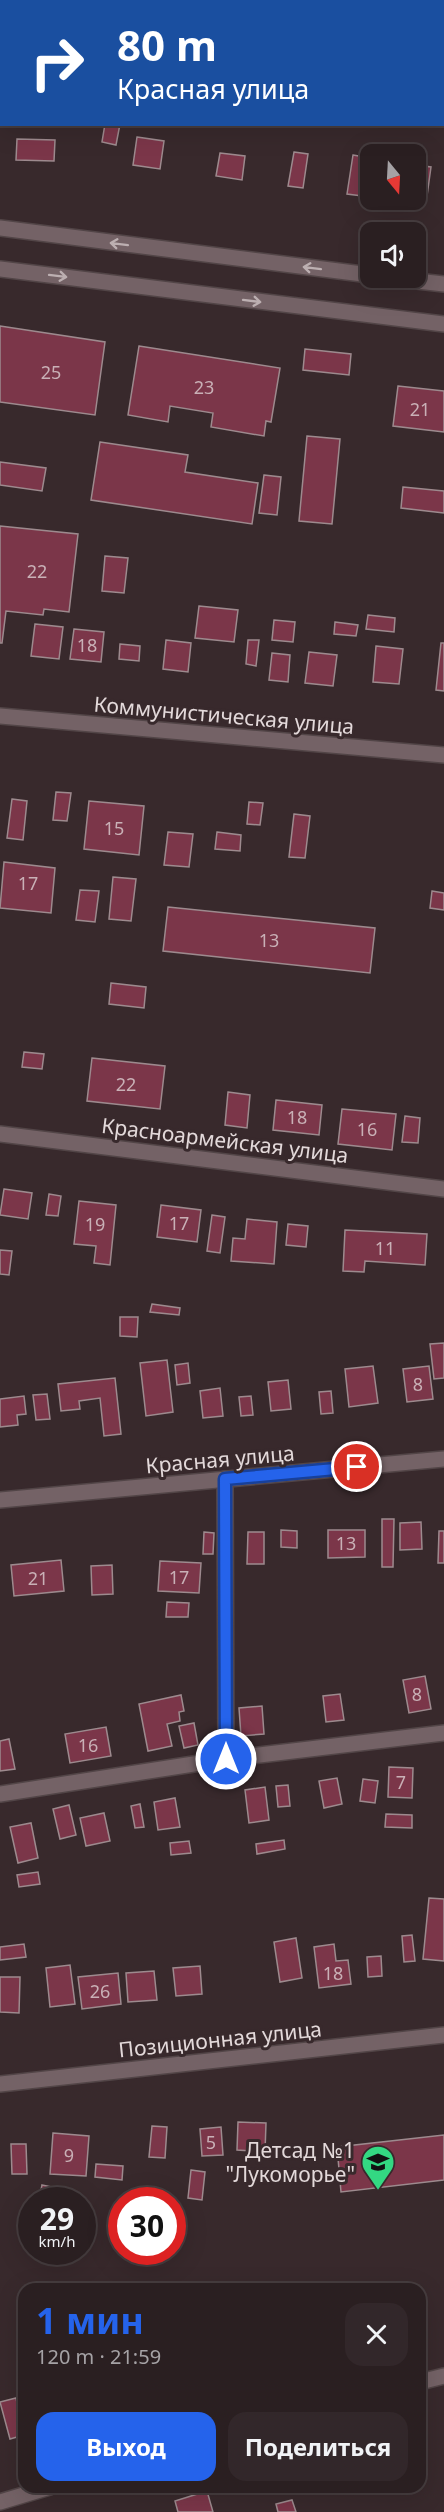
<!DOCTYPE html>
<html lang="ru">
<meta charset="utf-8">
<style>
body{margin:0;font-family:"Noto Sans",sans-serif;background:#32272a;color:#f1f3f6;height:100vh;display:flex;flex-direction:column;font-size:22px;white-space:nowrap}
*{box-sizing:border-box;margin:0}
p{font-size:20px;color:#a5a2a5}
.icon{flex:none;width:33px;height:33px;fill:none;stroke:currentColor;stroke-width:2;stroke-linecap:round;stroke-linejoin:round}
.map{position:relative;flex:1;overflow:hidden}
.drawer{position:absolute;left:18px;top:2283px;width:408px;height:210px;display:flex;flex-direction:column;background:#2a1f21;border-radius:18px;box-shadow:0 6px 24px #0002,0 0 0 2px #463d3f}
.drawer>*{flex:none}
.banner{position:absolute;left:0px;top:0px;width:444px;height:126px;box-shadow:0 6px 24px #0002,0 0 0 2px #463d3f;background:#1a4fa0;color:#fff;overflow:hidden}
.needle{width:39px;rotate:162deg}
.tools{position:absolute;left:360px;top:144px;display:grid;gap:12px}
.tools a{display:grid;place-items:center;width:66px;height:66px;border-radius:12px;background:#2a1f21;box-shadow:0 6px 24px #0002,0 0 0 2px #463d3f;font-size:30px}
.speed{position:absolute;left:18px;top:2187px;display:flex;gap:12px;font-size:30px;font-weight:700;text-align:center}
.speed>*{display:grid;place-content:center;width:78px;height:78px;border-radius:50%;background:#2a1f21;box-shadow:0 6px 24px #0002,0 0 0 2px #463d3f;line-height:1}
.speed small{font-size:15px;font-weight:400}
.speed .limit{border:9px solid #d22;background:#fff;color:#111}
.pin{position:absolute;display:grid;place-items:center;width:51px;height:51px;color:#fff;margin:-26px;border:3px solid #fff;border-radius:50%;box-shadow:0 2px 6px #0007}
.me{position:absolute;width:66px;margin:-33px;rotate:0deg;stroke-linejoin:round;filter:drop-shadow(0 0 4px #0008)}
.turn{display:flex;align-items:center;gap:21px;height:126px;padding:0 18px;font-size:27px}
.turn .icon{width:78px;height:78px;stroke-width:2.5}
.turn b{display:block;font-size:42px;line-height:51px}
.round{display:grid;place-items:center;flex:none;width:63px;height:63px;border-radius:18px;background:#32272a}
.summary{display:flex;align-items:center;justify-content:space-between;height:102px;padding:0 18px}
h1{font-size:36px;font-weight:700;line-height:45px;color:#2563eb}
.primary-button{display:flex;gap:12px;margin-top:auto;padding:12px 18px}
.primary-button a{flex:1;height:69px;border-radius:18px;background:#2563eb;color:#fff;font-size:24px;font-weight:700;line-height:69px;text-align:center}
.primary-button a+a{background:#32272a;color:#f1f3f6}
.map>svg:first-child{display:block}
.building{fill:#7b3649;stroke:#9d8a8e;stroke-width:1.5}
.lines{fill:none;stroke-linecap:round;stroke-linejoin:round}
.street-casing{stroke:#524547;stroke-width:18}
.secondary-casing{stroke:#524547;stroke-width:18}
.street{stroke:#746266;stroke-width:15}
.secondary{stroke:#746266;stroke-width:15}
.oneway{stroke:#bcafb1}
.route-casing{stroke:#184099;stroke-width:15}
.route{stroke:#2563eb;stroke-width:10}
.labels{text-anchor:middle;dominant-baseline:central;stroke-width:6;stroke-linejoin:round;paint-order:stroke}
.number-label{font-size:18px;fill:#c9b0b6}
.street-label{font-size:21px;fill:#e3d9da;stroke:#38292c}
.poi-label{font-size:21px;fill:#e3d9da;stroke:#38292c;text-anchor:end}
</style>
<div class="map">
<svg width="444" height="2512" viewBox="0 0 444 2512">
<rect width="100%" height="100%" fill="#38292c"/>
<g class="building">
<polygon points="105,124 120,124 116,145 102,142"/>
<polygon points="137,137 164,141 160,169 133,165"/>
<polygon points="17,139 55,140 54,161 16,160"/>
<polygon points="294,152 308,154 303,188 288,186"/>
<polygon points="220,153 245,156 242,180 216,176"/>
<polygon points="353,155 370,158 370,197 347,194"/>
<polygon points="416,165 431,167 427,196 416,195"/>
<polygon points="0,326 105,342 95,415 0,402"/>
<polygon points="139,346 280,368 271,422 266,421 264,436 211,427 213,413 170,406 168,422 128,415"/>
<polygon points="305,349 351,354 349,375 303,370"/>
<polygon points="398,386 444,391 444,432 393,426"/>
<polygon points="307,436 340,439 332,524 299,521"/>
<polygon points="100,442 188,455 185,472 258,483 252,524 91,500"/>
<polygon points="0,462 46,468 42,491 0,485"/>
<polygon points="264,475 281,477 277,515 259,513"/>
<polygon points="403,487 444,491 444,513 401,508"/>
<polygon points="0,526 78,534 69,612 44,609 43,615 6,611 2,643 0,643"/>
<polygon points="105,556 128,558 124,593 102,591"/>
<polygon points="199,606 238,610 234,642 195,638"/>
<polygon points="368,615 395,618 394,632 366,629"/>
<polygon points="274,620 295,622 293,642 272,640"/>
<polygon points="335,622 358,625 356,636 334,634"/>
<polygon points="35,624 63,627 59,659 31,656"/>
<polygon points="74,629 104,632 101,662 70,659"/>
<polygon points="166,640 191,643 188,672 163,669"/>
<polygon points="248,640 259,640 256,666 246,664"/>
<polygon points="441,643 444,643 444,691 436,690"/>
<polygon points="120,644 140,646 139,661 119,659"/>
<polygon points="376,646 403,649 399,684 373,682"/>
<polygon points="309,652 337,655 333,686 305,683"/>
<polygon points="272,653 290,655 288,682 269,680"/>
<polygon points="56,792 71,793 67,821 53,820"/>
<polygon points="12,799 27,801 23,840 7,838"/>
<polygon points="89,801 144,806 139,855 84,849"/>
<polygon points="249,802 263,803 260,825 247,824"/>
<polygon points="294,814 310,816 305,858 289,857"/>
<polygon points="168,832 193,834 189,867 164,865"/>
<polygon points="217,832 241,835 240,851 215,849"/>
<polygon points="4,862 55,868 51,913 0,908"/>
<polygon points="113,877 136,879 131,921 109,919"/>
<polygon points="80,890 99,891 95,922 76,920"/>
<polygon points="432,891 444,893 444,910 430,908"/>
<polygon points="168,907 375,928 370,973 163,951"/>
<polygon points="111,983 146,987 144,1008 109,1004"/>
<polygon points="24,1052 44,1054 42,1069 22,1067"/>
<polygon points="92,1058 165,1066 160,1109 87,1101"/>
<polygon points="228,1092 250,1095 247,1128 225,1125"/>
<polygon points="276,1100 322,1105 319,1135 273,1130"/>
<polygon points="342,1109 396,1114 392,1150 338,1144"/>
<polygon points="405,1116 420,1118 418,1143 402,1142"/>
<polygon points="4,1189 32,1193 28,1219 0,1215"/>
<polygon points="49,1194 61,1196 58,1216 46,1215"/>
<polygon points="79,1201 116,1205 110,1265 94,1263 96,1246 74,1244"/>
<polygon points="161,1205 201,1210 197,1242 157,1237"/>
<polygon points="212,1215 225,1217 220,1253 207,1251"/>
<polygon points="247,1219 277,1222 274,1264 231,1261 233,1238 245,1239"/>
<polygon points="288,1224 308,1226 306,1247 286,1245"/>
<polygon points="345,1230 427,1234 425,1265 365,1261 364,1272 343,1271"/>
<polygon points="0,1250 12,1251 9,1275 0,1274"/>
<polygon points="152,1304 180,1308 179,1315 150,1312"/>
<polygon points="120,1317 138,1317 137,1337 120,1336"/>
<polygon points="444,1343 444,1378 434,1379 430,1344"/>
<polygon points="167,1360 173,1412 146,1416 140,1363"/>
<polygon points="188,1363 190,1383 177,1385 175,1365"/>
<polygon points="373,1366 378,1403 349,1407 345,1369"/>
<polygon points="429,1366 433,1399 407,1402 403,1369"/>
<polygon points="115,1378 121,1434 104,1436 100,1398 79,1401 80,1409 61,1411 58,1384"/>
<polygon points="288,1380 291,1409 271,1411 268,1382"/>
<polygon points="220,1388 223,1416 203,1418 200,1391"/>
<polygon points="331,1391 333,1413 321,1414 319,1392"/>
<polygon points="47,1394 50,1419 36,1420 33,1395"/>
<polygon points="24,1396 26,1414 17,1415 18,1425 0,1427 0,1399"/>
<polygon points="251,1396 253,1415 241,1416 239,1397"/>
<polygon points="382,1519 394,1519 393,1567 382,1567"/>
<polygon points="421,1522 422,1549 400,1550 400,1523"/>
<polygon points="281,1530 297,1531 297,1548 281,1547"/>
<polygon points="328,1530 365,1530 365,1557 328,1558"/>
<polygon points="439,1531 444,1531 444,1563 438,1563"/>
<polygon points="204,1532 214,1533 213,1554 203,1554"/>
<polygon points="248,1532 264,1532 264,1564 247,1564"/>
<polygon points="61,1560 64,1591 14,1596 11,1565"/>
<polygon points="160,1561 201,1563 199,1593 158,1591"/>
<polygon points="112,1565 113,1594 92,1595 91,1566"/>
<polygon points="167,1602 189,1603 188,1617 166,1617"/>
<polygon points="425,1676 431,1709 409,1713 403,1680"/>
<polygon points="340,1694 344,1720 326,1722 323,1696"/>
<polygon points="181,1695 184,1711 179,1712 180,1721 167,1724 172,1746 148,1751 139,1704"/>
<polygon points="262,1706 264,1734 241,1736 239,1708"/>
<polygon points="194,1723 198,1745 184,1748 179,1726"/>
<polygon points="106,1727 111,1756 70,1763 65,1734"/>
<polygon points="9,1739 15,1769 0,1771 0,1741"/>
<polygon points="389,1767 413,1768 412,1798 388,1797"/>
<polygon points="337,1778 342,1804 324,1808 319,1781"/>
<polygon points="363,1779 378,1781 375,1803 360,1801"/>
<polygon points="288,1785 290,1806 278,1807 276,1786"/>
<polygon points="265,1787 269,1820 249,1823 245,1790"/>
<polygon points="175,1798 180,1827 158,1830 154,1802"/>
<polygon points="140,1804 144,1827 135,1828 131,1806"/>
<polygon points="69,1805 76,1835 60,1839 53,1809"/>
<polygon points="104,1813 110,1841 86,1846 80,1818"/>
<polygon points="386,1814 412,1815 412,1828 385,1827"/>
<polygon points="31,1823 38,1858 18,1863 10,1827"/>
<polygon points="284,1840 285,1849 257,1854 256,1844"/>
<polygon points="189,1841 191,1853 171,1855 170,1843"/>
<polygon points="38,1872 40,1884 19,1887 17,1875"/>
<polygon points="429,1898 444,1899 444,1961 423,1959"/>
<polygon points="412,1935 415,1961 404,1962 402,1936"/>
<polygon points="296,1938 302,1978 280,1982 274,1942"/>
<polygon points="24,1944 26,1957 0,1960 0,1947"/>
<polygon points="334,1944 336,1961 348,1960 351,1984 319,1988 314,1947"/>
<polygon points="381,1956 382,1976 368,1977 367,1957"/>
<polygon points="70,1965 75,2004 50,2007 46,1968"/>
<polygon points="200,1966 202,1994 176,1996 173,1968"/>
<polygon points="154,1971 157,2000 128,2002 126,1973"/>
<polygon points="118,1973 121,2004 82,2009 78,1977"/>
<polygon points="0,1977 20,1977 19,2013 0,2012"/>
<polygon points="238,2122 266,2123 265,2152 237,2150"/>
<polygon points="152,2126 167,2127 165,2158 149,2157"/>
<polygon points="221,2127 223,2155 202,2156 200,2129"/>
<polygon points="53,2133 89,2136 86,2176 50,2174"/>
<polygon points="444,2135 444,2180 341,2192 337,2147"/>
<polygon points="11,2144 26,2144 27,2174 12,2174"/>
<polygon points="96,2164 123,2166 122,2180 95,2177"/>
<polygon points="191,2170 205,2172 202,2200 188,2198"/>
<polygon points="42,2185 57,2188 54,2200 39,2200"/>
<polygon points="16,2398 24,2435 10,2439 0,2402"/>
<polygon points="207,2491 213,2512 178,2512 175,2501"/>
<polygon points="292,2500 296,2512 278,2512 276,2504"/>
</g>
<g class="lines">
<g class="street-casing">
<g id="street">
<polyline points="0,37 2,37"/>
<polyline points="442,75 444,75"/>
<polyline points="0,1134 444,1189"/>
<polyline points="225,1479 226,1759"/>
<polyline points="0,1794 226,1759 444,1733"/>
<polyline points="420,2382 444,2376"/>
<polyline points="0,2502 50,2487"/>
</g>
</g>
<g class="secondary-casing">
<g id="secondary">
<polyline points="0,228 370,275"/>
<polyline points="0,269 444,324"/>
<polyline points="391,278 444,284"/>
<polyline points="0,716 444,755"/>
<polyline points="0,1500 444,1459"/>
<polyline points="0,2084 444,2035"/>
</g>
</g>
<use href="#street" class="street"/>
<use href="#secondary" class="secondary"/>
</g>
<defs><path id="oneway-shaft" d="M-6 0H5M1.5-3L5.5 0L1.5 3" fill="none" stroke-width="1.6" stroke-linecap="round" stroke-linejoin="round" transform="scale(1.5)"/></defs>
<g class="oneway">
<use href="#oneway-shaft" transform="translate(119 244) rotate(-173)"/>
<use href="#oneway-shaft" transform="translate(312 268) rotate(-173)"/>
<use href="#oneway-shaft" transform="translate(58 276) rotate(7)"/>
<use href="#oneway-shaft" transform="translate(252 301) rotate(7)"/>
</g>
<g class="lines">
<g class="route-casing">
<polyline id="route" points="226,1759 225,1479 357,1467"/>
</g>
<use href="#route" class="route"/>
</g>
<defs>
<g id="school-pin" transform="scale(1.725)"><path d="M0 17L-7.5 6A9.5 9.5 0 1 1 7.5 6Z" fill="#33d882" stroke="#38292c"/><path d="M0-5L7-2L0 1L-7-2ZM-4 1L0 2.5L4 1V4Q0 6-4 4Z" fill="#111"/></g>
</defs>
<g fill-rule="evenodd">
<use href="#school-pin" x="378" y="2162"/>
</g>
<g class="labels">
<g class="number-label">
<text x="51" y="372">25</text>
<text x="204" y="387">23</text>
<text x="420" y="409">21</text>
<text x="37" y="571">22</text>
<text x="87" y="645">18</text>
<text x="114" y="828">15</text>
<text x="28" y="883">17</text>
<text x="269" y="940">13</text>
<text x="126" y="1084">22</text>
<text x="297" y="1117">18</text>
<text x="367" y="1129">16</text>
<text x="179" y="1223">17</text>
<text x="95" y="1224">19</text>
<text x="385" y="1248">11</text>
<text x="418" y="1384">8</text>
<text x="346" y="1543">13</text>
<text x="179" y="1577">17</text>
<text x="38" y="1578">21</text>
<text x="417" y="1694">8</text>
<text x="88" y="1745">16</text>
<text x="401" y="1782">7</text>
<text x="333" y="1973">18</text>
<text x="100" y="1991">26</text>
<text x="211" y="2142">5</text>
<text x="69" y="2155">9</text>
</g>
<g class="street-label">
<text transform="translate(224 715) rotate(5)">Коммунистическая улица</text>
<text transform="translate(225 1140) rotate(7)">Красноармейская улица</text>
<text transform="translate(220 1459) rotate(-5)">Красная улица</text>
<text transform="translate(220 2039) rotate(-6)">Позиционная улица</text>
</g>
<g class="poi-label">
<text x="355" y="2150">Детсад №1<tspan x="355" dy="24">"Лукоморье"</tspan></text>
</g>
</g>
</svg>
<div class="tools">
<a><svg class="needle" viewBox="-14 -14 28 28"><path d="M0-13l5 13h-10z" fill="#e53935"/><path d="M0 13l5-13h-10z" fill="#a5a2a5"/></svg></a>
<a><svg class="icon" aria-label="sound" viewBox="0 0 24 24"><path d="M4 9h4l5-4v14l-5-4H4zM17 9q2 3 0 6"/></svg></a>
</div>
<div class="speed"><div>29<small>km/h</small></div><div class="limit">30</div></div>
<div class="pin" style="left:357px;top:1467px;background:#d93025"><svg class="icon" aria-label="arrive" viewBox="0 0 24 24"><path d="M6 21V4h12l-3 4 3 4H6"/></svg></div>
<svg class="me" style="left:226px;top:1759px" viewBox="-20 -20 40 40"><circle r="17" fill="#2563eb" stroke="#fff" stroke-width="3"/><path d="M0-11L8 9 0 5-8 9z" fill="#fff"/></svg>
<div class="banner">
<div class="turn"><svg class="icon" aria-label="right" viewBox="0 0 24 24"><path d="M7 20v-9h11M14 6l5 5-5 5"/></svg><div><b>80 m</b>Красная улица</div></div>
</div>
<section class="drawer">
<div class="summary"><div><h1>1 мин</h1><p>120 m · 21:59</p></div><a class="round"><svg class="icon" aria-label="close" viewBox="0 0 24 24"><path d="M6 6l12 12M18 6L6 18"/></svg></a></div>
<div class="primary-button"><a>Выход</a><a>Поделиться</a></div>
</section>
</div>
